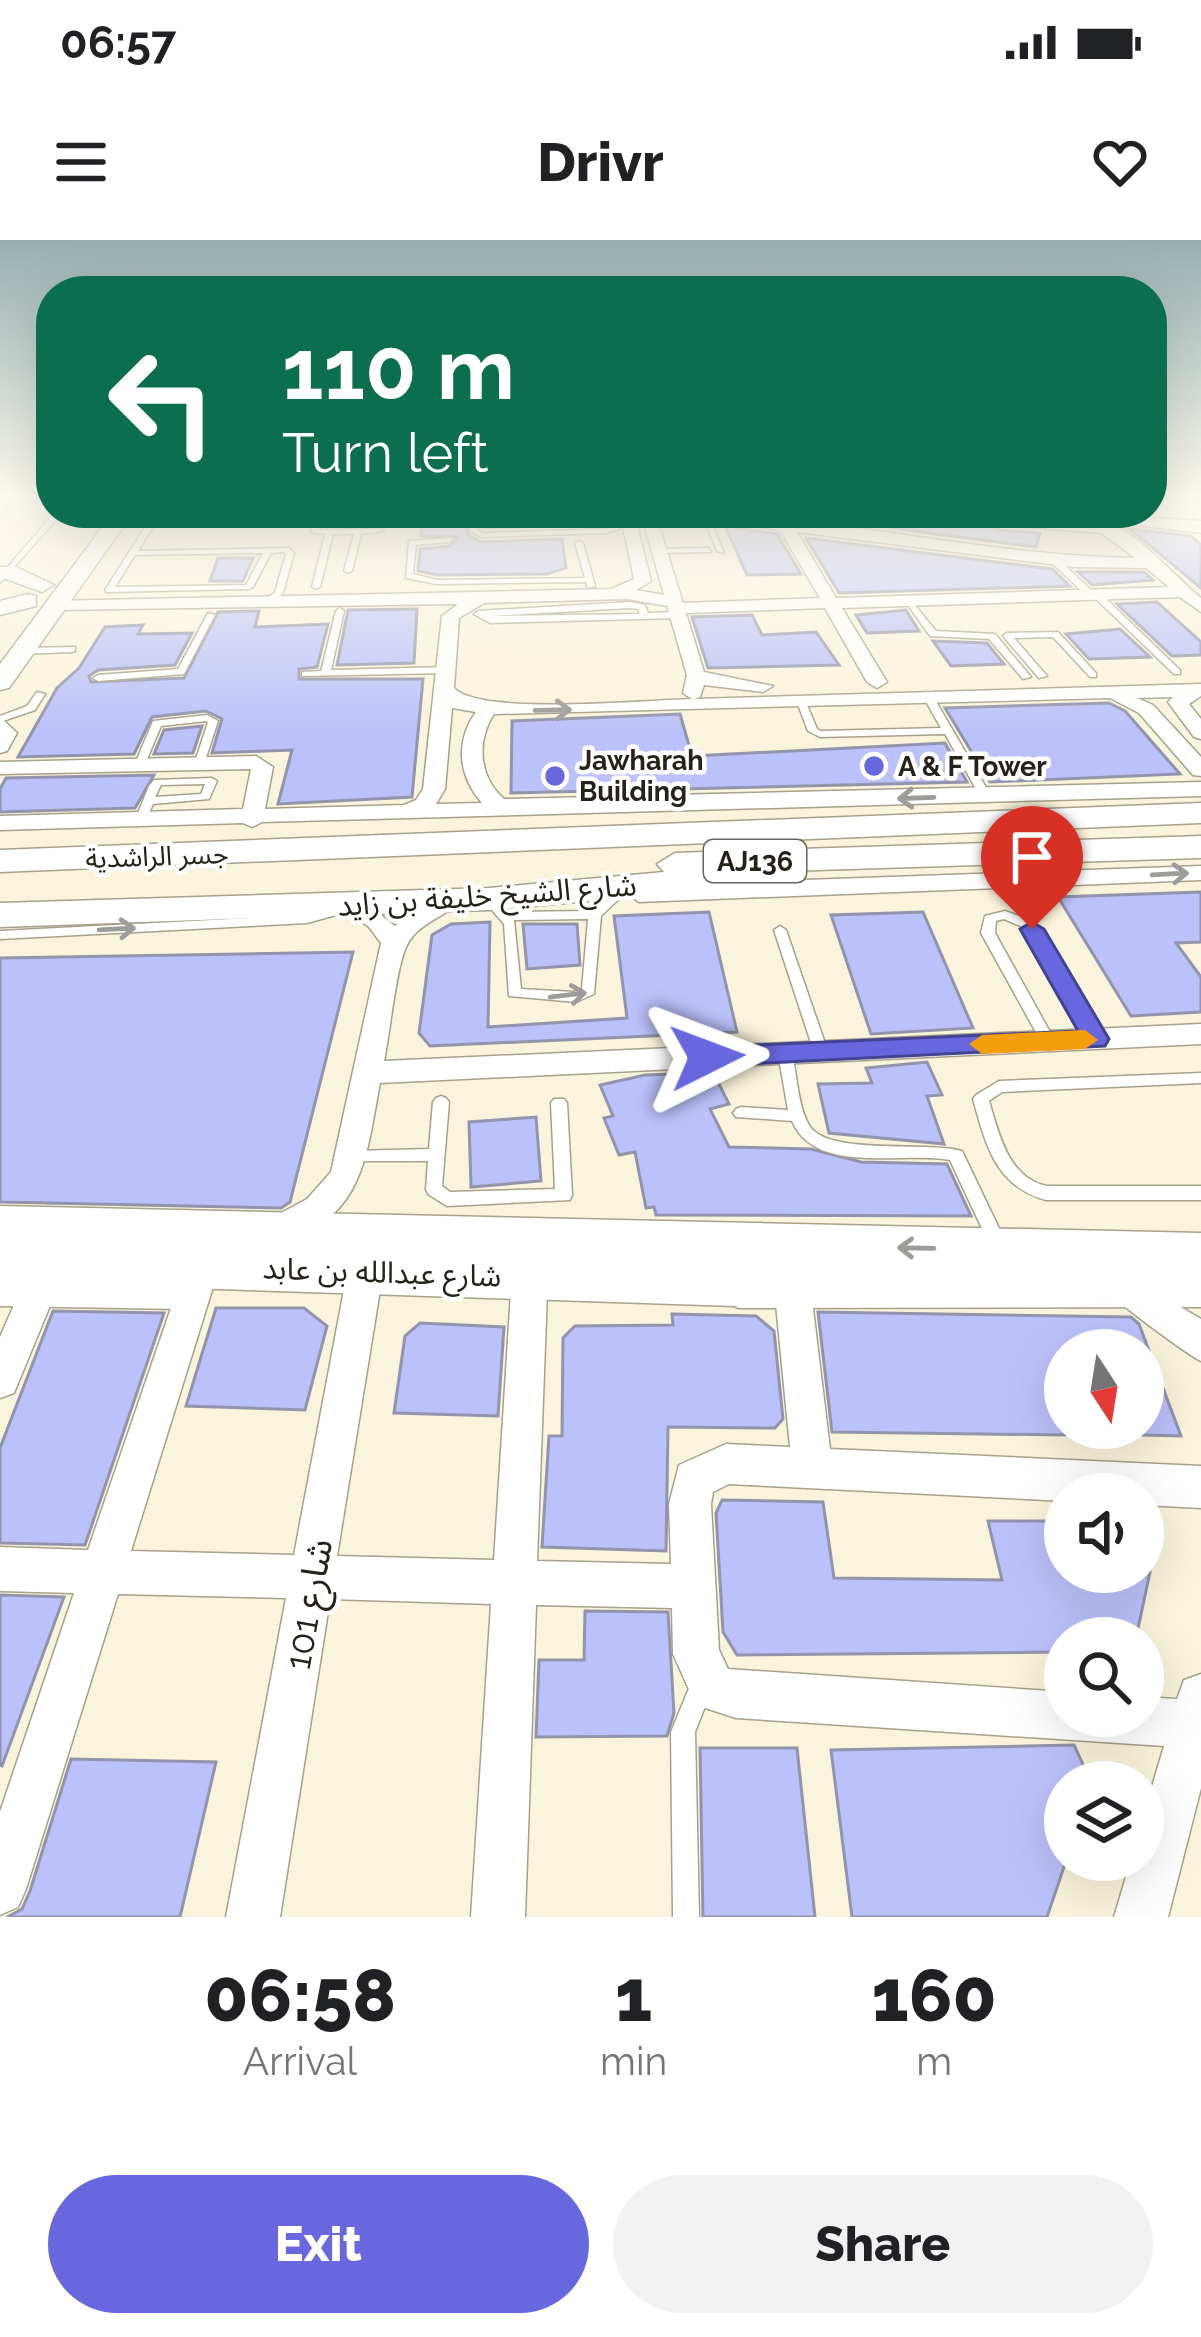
<!DOCTYPE html>
<meta charset="utf-8">
<style>
body{margin:0;font-family:Raleway,"Noto Sans Arabic",sans-serif;background:#f2f2f2;color:#202124;height:100vh;display:flex;flex-direction:column;font-size:45px;white-space:nowrap}
*{box-sizing:border-box;margin:0}
p{font-size:39px;color:#757577}
.icon{flex:none;width:66px;height:66px;fill:none;stroke:currentColor;stroke-width:2;stroke-linecap:round;stroke-linejoin:round}
.map{position:relative;height:1677px;overflow:hidden}
.panel{display:flex;flex-direction:column;background:#fff;flex:1}
.panel>*{flex:none}
.guide{position:absolute;left:36px;top:36px;width:1131px;height:252px;border-radius:48px;box-shadow:0 12px 48px #0002;background:#0b6e4f;color:#fff;overflow:hidden}
.needle{width:78px;rotate:168deg}
.fabs{position:absolute;left:1044px;top:1089px;display:grid;gap:24px}
.fabs a{display:grid;place-items:center;width:120px;height:120px;border-radius:50%;background:#fff;box-shadow:0 12px 48px #0002;font-size:60px}
.pin{position:absolute;display:grid;place-items:center;width:102px;height:102px;color:#fff;margin:-123px -51px;border-radius:50% 50% 50% 0;rotate:-45deg;box-shadow:0 0 12px #0007}
.pin .icon{rotate:45deg}
.me{position:absolute;width:132px;margin:-66px;rotate:87deg;stroke-linejoin:round;filter:drop-shadow(0 0 9px #0008)}
.turn{display:flex;align-items:center;gap:42px;height:252px;padding:0 48px;font-size:54px}
.turn .icon{width:156px;height:156px;stroke-width:2.5}
.turn b{display:block;font-size:84px;line-height:102px}
.eta{display:flex;justify-content:space-evenly;align-items:center;height:204px;text-align:center}
.eta b{font-size:72px;font-weight:800;line-height:84px}
.button{display:flex;gap:24px;margin-top:auto;padding:24px 48px}
.button a{flex:1;height:138px;border-radius:72px;background:#6867e0;color:#fff;font-size:48px;font-weight:800;line-height:138px;text-align:center}
.button a+a{background:#f2f2f2;color:#202124}
.status{display:flex;justify-content:space-between;align-items:center;height:84px;padding:0 60px;background:#fff;direction:ltr}
.status svg{height:33px;fill:currentColor}
header{display:flex;justify-content:space-between;align-items:center;height:156px;padding:0 48px;background:#fff;font-size:54px;font-weight:800}
.map>svg:first-child{display:block}
.building{fill:#bbc1fa;stroke:#9194aa;stroke-width:3}
.lines{fill:none;stroke-linecap:round;stroke-linejoin:round}
.lane-casing{stroke:#a7a08a;stroke-width:3}
.street-casing{stroke:#a7a08a;stroke-width:3}
.secondary-casing{stroke:#a7a08a;stroke-width:3}
.primary-casing{stroke:#a7a08a;stroke-width:3}
.lane{fill:#fff;fill-rule:evenodd}
.street{fill:#fff;fill-rule:evenodd}
.secondary{fill:#fff;fill-rule:evenodd}
.primary{fill:#fff;fill-rule:evenodd}
.oneway{stroke:#9d9c98}
.route{fill:#6867e0;stroke:#444392;stroke-width:3}
.slow{fill:#f59e0b}
.poi-dot{fill:#6867e0;stroke:#fff;stroke-width:4.5}
.labels{text-anchor:middle;dominant-baseline:central;stroke-width:9;stroke-linejoin:round;paint-order:stroke}
.far-poi-label{font-size:27px;font-weight:bold;fill:#252219;stroke:#fff;text-anchor:start}
.far-street-label{font-size:27px;fill:#252219;stroke:#fff}
.shield{fill:#fff;stroke:#66645e;stroke-width:3}
.shield-label{font-size:27px;font-weight:bold;fill:#252219}
.street-label{font-size:30px;fill:#252219;stroke:#fff}
.near-street-label{font-size:36px;fill:#252219;stroke:#fff}
</style>
<div class="status"><b>06:57</b><svg viewBox="0 0 49 12"><path d="M0 12V9h3v3zM5 12V6h3v6zM10 12V3h3v9zM15 12V0h3v12zM26 1h20v11H26zM47 4h2v5h-2z"/></svg></div>
<header><svg class="icon" aria-label="menu" viewBox="0 0 24 24"><path d="M4 6h16M4 12h16M4 18h16"/></svg>Drivr<svg class="icon" aria-label="heart" viewBox="0 0 24 24"><path d="M12 20l-8-8c-3-5 5-10 8-4 3-6 11-1 8 4z"/></svg></header>
<div class="map">
<svg width="1201" height="1677" viewBox="0 0 1201 1677">
<rect width="100%" height="100%" fill="#fbf4dc"/>
<g class="building">
<polygon points="424,273 453,274 454,284 465,280 468,295 481,302 562,299 566,328 547,334 438,335 418,331 420,309 450,306 457,297 421,296"/>
<polygon points="616,273 588,285 483,288 482,274"/>
<polygon points="899,273 920,273 926,281 937,273 987,273 984,282 999,290 1040,293 1036,307 891,288"/>
<polygon points="725,286 777,294 801,334 747,335"/>
<polygon points="1130,289 1191,296 1201,305 1201,348"/>
<polygon points="806,298 1052,329 1070,346 839,353"/>
<polygon points="218,318 253,318 243,341 210,341"/>
<polygon points="1078,332 1144,332 1153,340 1092,345"/>
<polygon points="1157,362 1201,402 1201,415 1172,416 1117,364"/>
<polygon points="417,369 414,423 337,425 348,370"/>
<polygon points="906,370 919,391 867,393 856,375"/>
<polygon points="259,371 255,387 328,384 317,427 299,429 299,439 423,439 412,557 278,564 292,510 212,513 222,479 206,471 152,477 134,514 18,517 57,448 79,428 105,387 143,385 138,394 192,393 175,425 98,430 89,436 91,442 184,438 218,372"/>
<polygon points="752,375 762,395 816,392 839,425 708,428 692,377"/>
<polygon points="1120,389 1150,417 1089,419 1066,394"/>
<polygon points="933,401 987,403 1004,424 951,426"/>
<polygon points="1109,463 1125,471 1180,534 990,542 945,468"/>
<polygon points="680,474 692,516 945,503 967,542 511,553 512,481"/>
<polygon points="202,486 193,513 154,514 164,490"/>
<polygon points="154,535 135,568 0,572 0,549 6,538"/>
<polygon points="1201,652 1201,702 1176,703 1201,737 1201,772 1131,776 1058,657"/>
<polygon points="709,672 737,792 430,806 419,793 432,695 451,684 490,682 488,787 627,778 614,676"/>
<polygon points="923,672 973,788 871,794 831,675"/>
<polygon points="523,684 577,684 580,725 527,729"/>
<polygon points="353,712 290,962 281,968 0,962 0,718"/>
<polygon points="927,822 942,855 927,856 944,904 829,893 818,844 872,843 866,828"/>
<polygon points="713,832 729,864 710,869 729,907 811,909 861,922 947,924 971,976 656,975 654,967 646,968 635,912 619,915 604,878 613,876 600,845 645,835 672,834 675,841"/>
<polygon points="536,877 541,941 471,947 469,882"/>
<polygon points="216,1068 304,1068 327,1086 305,1170 186,1166"/>
<polygon points="53,1071 164,1073 85,1305 0,1303 0,1208"/>
<polygon points="818,1072 1131,1077 1139,1084 1181,1196 1143,1195 1143,1110 1065,1110 1065,1195 832,1192"/>
<polygon points="672,1074 756,1076 774,1091 783,1179 775,1188 668,1187 666,1311 542,1307 549,1196 562,1196 563,1098 575,1086 673,1085"/>
<polygon points="420,1083 504,1087 498,1176 394,1173 405,1096"/>
<polygon points="722,1260 823,1262 834,1338 1002,1340 988,1281 1065,1281 1065,1332 1150,1332 1136,1398 1065,1398 1065,1412 737,1415 723,1392 716,1273"/>
<polygon points="0,1355 64,1357 2,1526 0,1525"/>
<polygon points="585,1371 668,1372 674,1473 667,1496 536,1497 539,1420 584,1420"/>
<polygon points="1074,1505 1091,1542 1065,1542 1065,1624 1047,1677 852,1677 831,1510"/>
<polygon points="700,1508 797,1508 815,1677 703,1677"/>
<polygon points="71,1519 216,1522 180,1677 7,1677 22,1669 30,1651"/>
</g>
<g class="lines">
<g class="lane-casing">
<g id="lane">
<polygon points="4,266 8,268 0,274 0,268"/>
<polygon points="54,273 62,273 0,343 0,336"/>
<path d="M154,273h8l-5,8 118,-4 9,-4h10l-18,8 -122,4 -16,26 151,-3 5,5 -11,40 -14,13 -7,-2 13,-12 11,-38 -2,-2 -13,1 -18,34 -4,2 -143,3 -1,-2zM263,313l-17,32 -131,2 20,-32z"/>
<polygon points="315,273 323,273 319,290 380,289 384,291 361,294 352,331 348,333 344,331 354,294 333,294 320,347 316,349 312,347 325,294 311,292"/>
<polygon points="469,273 477,273 478,290 482,293 606,289 630,282 634,284 606,293 481,297 470,291"/>
<polygon points="925,273 933,273 928,277 924,275"/>
<polygon points="702,274 709,276 724,313 717,311"/>
<polygon points="1002,281 1115,290 1119,292 1115,294 999,285"/>
<polygon points="453,298 450,302 416,305 413,334 437,340 585,338 575,303 579,301 583,303 595,346 588,348 586,342 437,344 406,338 409,301"/>
<polygon points="708,308 711,312 660,313 656,311 660,309"/>
<polygon points="1051,318 1057,318 1094,353 1100,353 1180,430 1180,434 1174,434 1094,357 1088,357 1051,322"/>
<polygon points="909,358 936,391 995,394 1031,437 1023,439 989,399 930,396 905,361"/>
<path d="M630,362l15,3 3,8 31,-1 4,3 -4,3 -189,5 -16,-9 4,-3zM630,368l8,1 2,5 -151,2z"/>
<polygon points="340,368 344,371 331,430 446,427 451,430 446,433 302,436 302,432 321,431 336,371"/>
<polygon points="208,373 215,375 184,434 98,441 93,438 98,435 178,429"/>
<polygon points="1058,392 1096,433 1096,437 1090,437 1053,397 1014,398 1047,436 1039,438 1003,396 1007,393"/>
<polygon points="75,407 75,411 72,412 22,414 17,411 22,408"/>
<polygon points="37,452 45,454 35,470 0,482 0,476 27,466"/>
<polygon points="929,455 934,458 991,556 989,558 981,558 945,494 820,497 808,491 797,462 805,460 817,489 821,491 941,488 924,458"/>
<polygon points="207,475 218,481 204,524 195,522 208,482 206,481 161,486 145,524 136,526 135,524 153,481"/>
<path d="M212,538l5,3 -8,18 -56,5 -9,21h-8l-2,-2 15,-37 5,-6zM205,544l-4,10 -46,3 6,-12z"/>
<path d="M617,651l6,4 -22,21 -7,78 -18,8 -67,-6 -5,-72 -19,-22v-6h8l14,16 85,-1zM588,679l-6,70 -8,3 -53,-3 -7,-69z"/>
<polygon points="343,665 347,666 347,672 307,683 0,699 0,691 307,675"/>
<polygon points="1005,671 1033,681 1103,799 1101,803 1091,803 1023,687 1004,679 996,681 995,693 1055,801 1048,806 1043,805 981,693 985,676"/>
<polygon points="780,686 786,690 828,812 826,816 816,816 814,812 774,690"/>
<path d="M785,808l7,5c5,23 6,53 17,72 17,31 118,16 153,26l45,94 -3,5 -6,2 -6,-2 -42,-90c-47,-9 -135,16 -158,-39l-56,-4 -3,-4 3,-4 5,-2 47,3 -10,-57z"/>
<path d="M1201,833v10l-199,9 -13,9c10,33 19,76 57,85h155v14h-155c-51,-14 -60,-55 -73,-101l3,-4 23,-14z"/>
<polygon points="441,856 446,858 449,862 442,946 450,952 555,949 551,863 554,859 564,859 567,863 572,955 570,960 447,966 428,954 426,949 428,921 344,921 342,917 344,913 350,911 429,909 433,862 436,858"/>
<polygon points="702,1432 710,1436 714,1444 695,1492 699,1677 673,1677 671,1492 694,1436"/>
</g>
</g>
<g class="street-casing">
<g id="street">
<path d="M620,273h14l17,68 -15,9 28,5 -23,-82h14l28,90 137,-5 -40,-68 -107,-17c154,0 307,43 462,45l-60,-45c48,0 91,56 126,85v14l-21,-15 -338,11 45,74 -10,6 -10,-6 -42,-74 -139,5 18,59 69,14 -10,6 -59,-7 -4,12 -6,2 507,-15v12l-12,8 12,15v20l-7,-2 -26,-35 5,-5 -36,1 16,7 48,52v19l-8,-1 -54,-62 -29,-15 -616,16c-18,28 -15,63 10,85l697,-17v14l-939,26 -10,5 -9,-4 -243,7v-14l243,-7 8,-40 -251,5v-12l256,-6 17,11 -8,42 139,-4 12,-5 7,-11 19,-173 16,-12 -402,6 -6,-1v-8l561,-12 23,-10zM797,292l277,35 72,1 23,19 -333,11zM627,359l40,7 20,69 -4,18 9,6c-45,1 -212,17 -238,-11l5,-70 25,-15zM452,468l24,4c-21,29 -18,64 6,91l-46,1 9,-15z"/>
<polygon points="0,477 17,493 7,511 0,513"/>
<polygon points="1201,626 1201,640 639,662 627,654 639,646"/>
<path d="M447,653l13,8c-15,16 -42,22 -53,44 -11,22 -17,88 -23,116l817,-37v20l-821,39c-15,79 -16,133 -102,162l-12,-4 -5,-10 5,-10 41,-22 24,-27 50,-229 -12,-16 -31,-23 4,-5h18l35,27 12,-13z"/>
<polygon points="41,1029 54,1033 59,1044 14,1153 0,1158 0,1097 28,1033"/>
<polygon points="792,1029 805,1033 810,1044 830,1209 1201,1226 1201,1268 1143,1265 1143,1254 1065,1254 1065,1261 729,1244 713,1252 711,1264 719,1410 728,1429 1065,1452 1065,1476 1143,1476 1143,1457 1177,1459 1184,1440 1201,1434 1201,1548 1168,1677 1114,1677 1131,1620 1143,1620 1143,1577 1164,1506 736,1478 696,1465 673,1414 672,1368 536,1365 525,1677 471,1677 491,1364 330,1359 280,1677 226,1677 286,1358 118,1354 26,1649 18,1667 0,1675 0,1572 74,1353 0,1351 0,1307 88,1310 182,1036 195,1031 208,1036 213,1047 131,1311 294,1315 344,1050 349,1039 362,1034 375,1039 380,1050 337,1316 494,1320 511,1052 516,1041 529,1036 542,1041 547,1052 537,1321 671,1324 669,1264 679,1225 726,1204 790,1207 774,1044 779,1033"/>
<path d="M1123,1033l78,46v42c-9,-3 -93,-65 -96,-72l5,-11z"/>
</g>
</g>
<g class="secondary-casing">
<g id="secondary">
<polygon points="113,273 133,273 9,448 0,450 0,424"/>
<polygon points="1076,273 1201,281 1201,293 1086,279"/>
<polygon points="0,327 16,327 54,345 42,352 0,337"/>
<polygon points="28,354 36,356 36,366 0,375 0,361"/>
<polygon points="0,966 1201,993 1201,1067 739,1068 721,1061 714,1046 721,1031 765,1024 0,1006"/>
<polygon points="0,1022 179,1025 197,1032 204,1047 197,1062 179,1069 0,1066"/>
</g>
</g>
<g class="primary-casing">
<g id="primary">
<polygon points="1201,563 1201,583 0,632 0,610"/>
<polygon points="1201,596 1201,618 724,633 728,639 723,647 710,650 489,670 0,687 0,663 489,648 664,632 657,624 675,613"/>
<polygon points="760,983 778,990 786,1005 771,1023 784,1028 792,1044 784,1060 765,1067 0,1042 0,998 642,1017 649,999"/>
</g>
</g>
<use href="#lane" class="lane"/>
<use href="#street" class="street"/>
<use href="#secondary" class="secondary"/>
<use href="#primary" class="primary"/>
</g>
<defs><path id="oneway-shaft" d="M-6 0H5M1.5-3L5.5 0L1.5 3" fill="none" stroke-width="1.6" stroke-linecap="round" stroke-linejoin="round" transform="scale(3)"/></defs>
<g class="oneway">
<use href="#oneway-shaft" transform="translate(553 470) rotate(-1)"/>
<use href="#oneway-shaft" transform="translate(916 558) rotate(178)"/>
<use href="#oneway-shaft" transform="translate(1170 634) rotate(-3)"/>
<use href="#oneway-shaft" transform="translate(117 689) rotate(-3)"/>
<use href="#oneway-shaft" transform="translate(568 755) rotate(-7)"/>
<use href="#oneway-shaft" transform="translate(916 1008) rotate(-179)"/>
</g>
<linearGradient id="sky" x2="0" y2="1"><stop stop-color="#96aeaf"/><stop offset="0.52" stop-color="#fdfaef"/><stop offset="1" stop-color="#fdfaef" stop-opacity="0"/></linearGradient>
<rect width="1201" height="493" fill="url(#sky)"/>
<polygon class="route" points="1032,682 1044,689 1109,799 1105,806 707,826 694,817 707,807 1078,791 1020,689"/>
<polygon class="slow" points="1085,790 1098,800 1085,809 982,814 969,804 982,795"/>
<g class="poi-dot">
<circle cx="874" cy="526" r="12"/>
<circle cx="555" cy="536" r="12"/>
</g>
<g class="labels">
<g class="far-poi-label">
<text x="579" y="520">Jawharah<tspan x="579" dy="31">Building</tspan></text>
<text x="898" y="526">A &amp; F Tower</text>
</g>
<g class="far-street-label">
<text transform="translate(157 616) rotate(-2)">جسر الراشدية</text>
</g>
<rect class="shield" x="704" y="600" width="102" height="42" rx="9"/>
<g class="shield-label">
<text x="755" y="621">AJ136</text>
</g>
<g class="street-label">
<text transform="translate(487 655) rotate(-4)">شارع الشيخ خليفة بن زايد</text>
<text transform="translate(382 1032) rotate(2)">شارع عبدالله بن عابد</text>
</g>
<g class="near-street-label">
<text transform="translate(308 1364) rotate(-80)">شارع 101</text>
</g>
</g>
</svg>
<div class="fabs">
<a><svg class="needle" viewBox="-14 -14 28 28"><path d="M0-13l5 13h-10z" fill="#e53935"/><path d="M0 13l5-13h-10z" fill="#757577"/></svg></a>
<a><svg class="icon" aria-label="sound" viewBox="0 0 24 24"><path d="M4 9h4l5-4v14l-5-4H4zM17 9q2 3 0 6"/></svg></a>
<a><svg class="icon" aria-label="search" viewBox="0 0 24 24"><circle cx="10" cy="10" r="6"/><path d="M15 15l6 6"/></svg></a>
<a><svg class="icon" aria-label="layers" viewBox="0 0 24 24"><path d="M12 4l9 5-9 5-9-5zM3 14l9 5 9-5"/></svg></a>
</div>
<div class="pin" style="left:1032px;top:689px;background:#d93025"><svg class="icon" aria-label="arrive" viewBox="0 0 24 24"><path d="M6 21V4h12l-3 4 3 4H6"/></svg></div>
<svg class="me" style="left:707px;top:817px" viewBox="-20 -20 40 40"><path d="M0-17L14 15 0 8-14 15z" fill="#6867e0" stroke="#fff" stroke-width="4"/></svg>
<div class="guide">
<div class="turn"><svg class="icon" aria-label="left" viewBox="0 0 24 24"><path d="M17 20v-9H6M10 6l-5 5 5 5"/></svg><div><b>110 m</b>Turn left</div></div>
</div>
</div>
<section class="panel">
<div class="eta">
<div><b>06:58</b><p>Arrival</p></div>
<div><b>1</b><p>min</p></div>
<div><b>160</b><p>m</p></div>
</div>
<div class="button"><a>Exit</a><a>Share</a></div>
</section>
